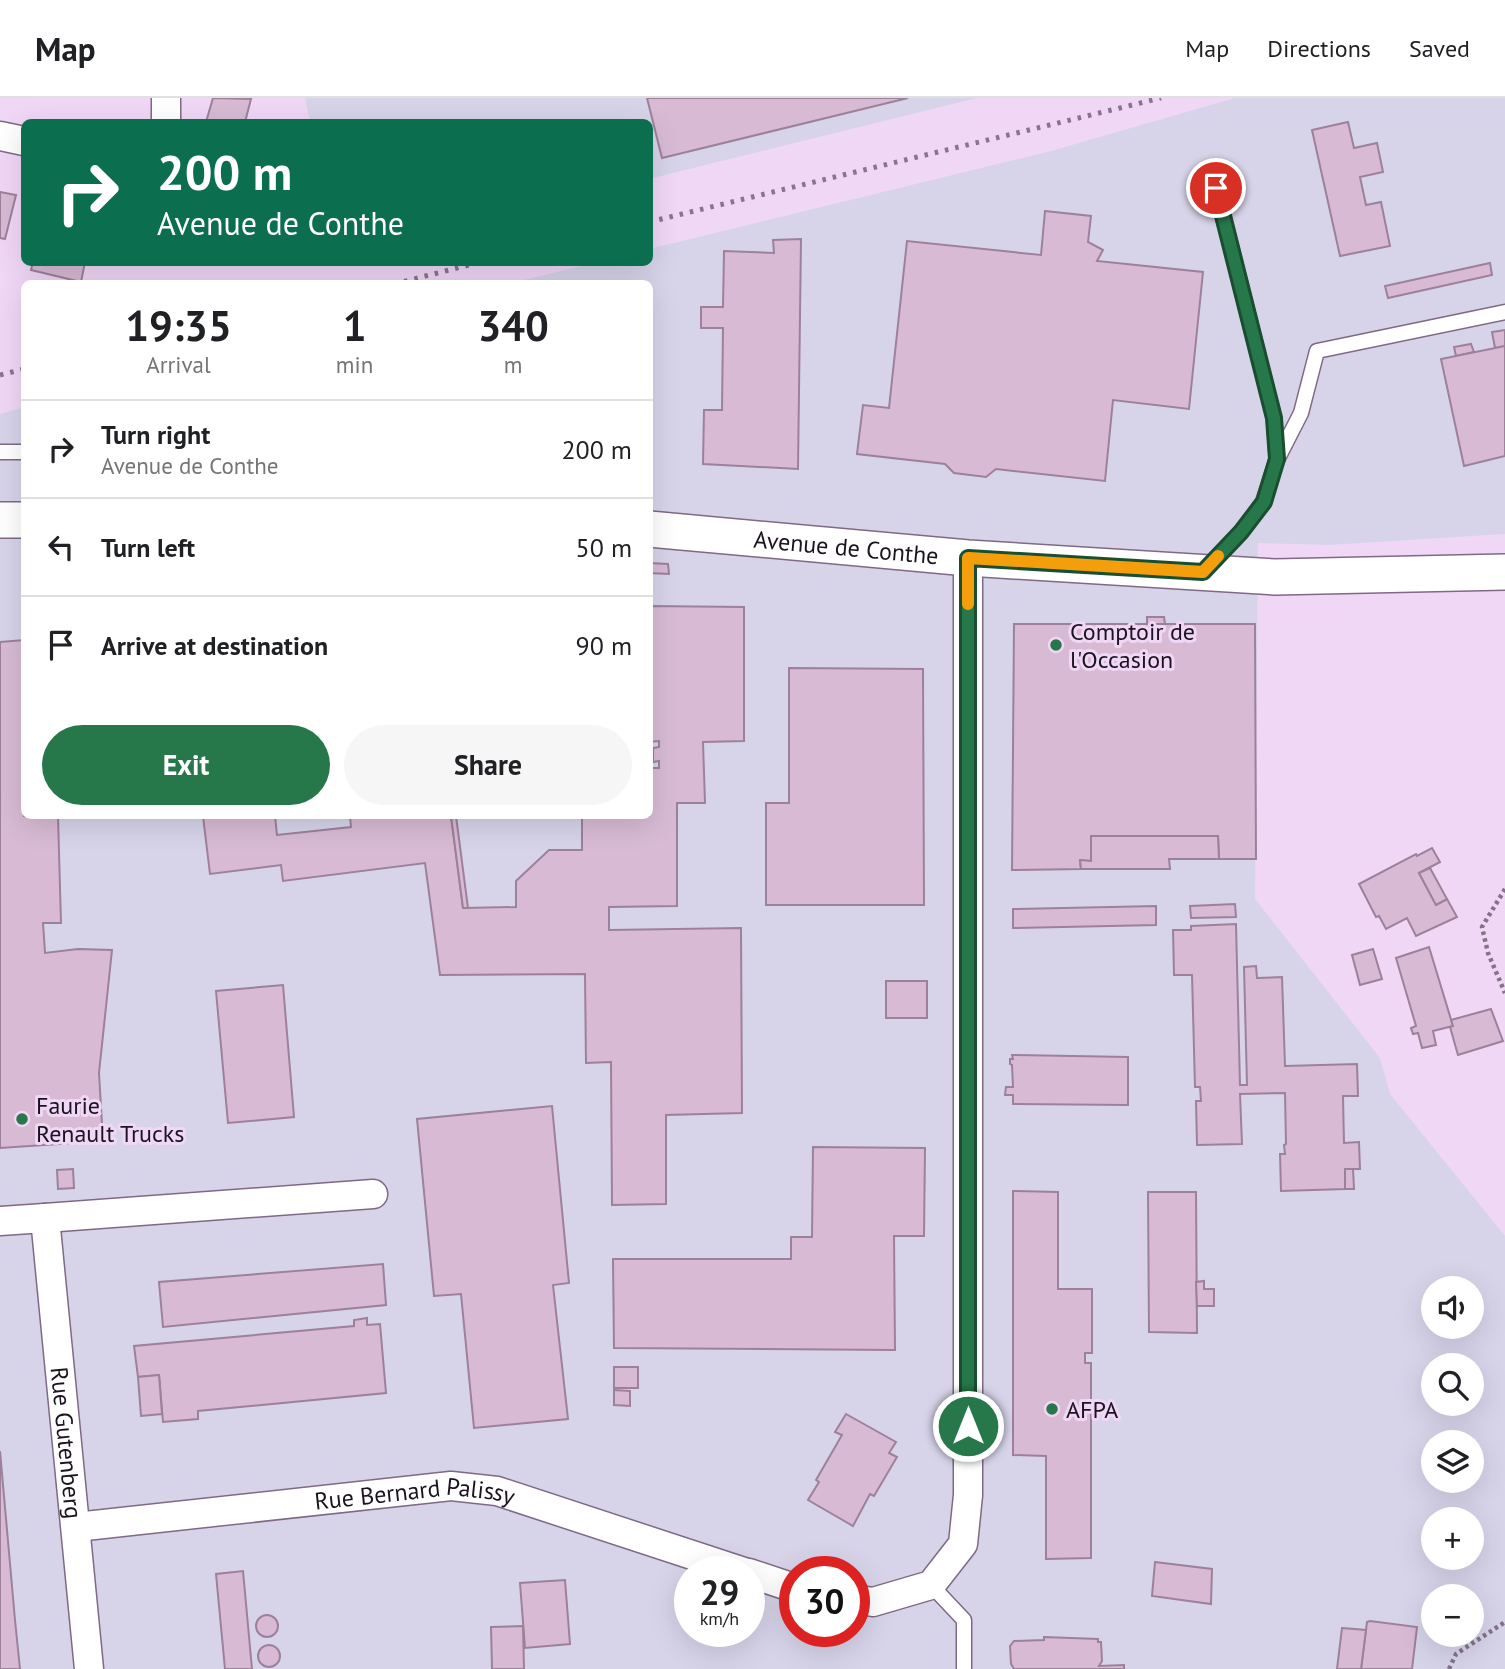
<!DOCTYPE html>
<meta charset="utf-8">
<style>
body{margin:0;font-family:"PT Sans",sans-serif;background:#f6f6f6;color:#202124;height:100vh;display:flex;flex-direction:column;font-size:26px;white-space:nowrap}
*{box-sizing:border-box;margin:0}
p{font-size:23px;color:#757577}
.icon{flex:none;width:38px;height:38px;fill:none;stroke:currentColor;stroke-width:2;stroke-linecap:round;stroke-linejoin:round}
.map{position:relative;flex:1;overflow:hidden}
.panel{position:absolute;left:21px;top:182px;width:632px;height:539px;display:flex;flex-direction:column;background:#fff;border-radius:10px;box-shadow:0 7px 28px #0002}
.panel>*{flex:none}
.guide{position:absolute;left:21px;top:21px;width:632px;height:147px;border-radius:10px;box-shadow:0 7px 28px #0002;background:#0b6e4f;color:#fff;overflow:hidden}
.fabs{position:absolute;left:1421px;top:1178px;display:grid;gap:14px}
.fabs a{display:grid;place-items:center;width:63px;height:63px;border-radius:50%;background:#fff;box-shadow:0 7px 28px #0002;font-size:35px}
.speed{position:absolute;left:674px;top:1458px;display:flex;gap:14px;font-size:35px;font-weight:700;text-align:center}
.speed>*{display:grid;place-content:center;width:91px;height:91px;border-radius:50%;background:#fff;box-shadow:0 7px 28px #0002;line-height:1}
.speed small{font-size:18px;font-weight:400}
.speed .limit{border:10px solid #d22;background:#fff;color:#111}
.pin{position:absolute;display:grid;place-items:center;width:60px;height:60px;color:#fff;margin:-30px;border:4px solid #fff;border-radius:50%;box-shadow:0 2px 7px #0007}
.me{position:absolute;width:77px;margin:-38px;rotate:0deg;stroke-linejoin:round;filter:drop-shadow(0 0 5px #0008)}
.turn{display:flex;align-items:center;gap:24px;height:147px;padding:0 21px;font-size:32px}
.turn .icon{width:91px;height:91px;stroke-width:2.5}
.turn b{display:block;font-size:49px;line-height:60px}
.eta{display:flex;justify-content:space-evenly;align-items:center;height:119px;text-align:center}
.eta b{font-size:42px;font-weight:600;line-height:49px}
.action{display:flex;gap:14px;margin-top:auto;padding:14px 21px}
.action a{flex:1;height:80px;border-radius:42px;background:#26784a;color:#fff;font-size:28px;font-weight:600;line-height:80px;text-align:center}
.action a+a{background:#f6f6f6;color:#202124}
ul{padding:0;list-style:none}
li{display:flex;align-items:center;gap:21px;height:98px;padding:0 21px;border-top:2px solid #e0e0e0}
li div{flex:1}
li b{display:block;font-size:26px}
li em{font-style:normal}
header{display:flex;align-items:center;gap:42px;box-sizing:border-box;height:98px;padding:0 35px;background:#fff;border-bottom:2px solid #e0e0e0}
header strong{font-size:33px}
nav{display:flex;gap:38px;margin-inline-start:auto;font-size:24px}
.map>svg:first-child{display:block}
.commercial{fill:#d7d4ea;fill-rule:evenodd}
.building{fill:#d8bad4;stroke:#9d819a;stroke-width:2}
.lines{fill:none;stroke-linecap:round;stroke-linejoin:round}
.service-casing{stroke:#7f6985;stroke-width:17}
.minor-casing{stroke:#7f6985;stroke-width:31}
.tertiary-casing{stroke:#7f6985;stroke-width:38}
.path{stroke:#837387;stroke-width:4.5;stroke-dasharray:3.5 3.5;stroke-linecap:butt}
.service{stroke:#fff;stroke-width:14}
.minor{stroke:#fff;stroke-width:28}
.tertiary{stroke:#fff;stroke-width:35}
.rail{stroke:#87768b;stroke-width:5;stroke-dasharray:3.5 7;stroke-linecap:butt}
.route-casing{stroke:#194e30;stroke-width:18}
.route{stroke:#26784a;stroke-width:12}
.slow{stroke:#f59e0b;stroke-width:12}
.poi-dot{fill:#26784a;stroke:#f0d7f6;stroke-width:2.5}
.labels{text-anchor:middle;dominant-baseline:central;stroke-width:6;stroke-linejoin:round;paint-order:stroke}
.street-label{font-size:24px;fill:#1b131d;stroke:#f0d7f6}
.poi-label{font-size:24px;fill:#1b131d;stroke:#f0d7f6;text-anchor:start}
</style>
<header>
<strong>Map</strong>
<nav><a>Map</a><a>Directions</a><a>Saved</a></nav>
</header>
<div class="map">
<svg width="1505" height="1571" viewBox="0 0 1505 1571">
<rect width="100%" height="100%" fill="#f0d7f6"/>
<g class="commercial">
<polygon points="305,0 977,0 649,81 649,24 310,24"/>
<path d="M1235,0h270v436l-176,11 -71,-2 -3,356 125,159 10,36 115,142v433h-1505v-1255l24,-7v409h625v-532l-138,-1 83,-20 55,-1v-13l402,-98zM1433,1190h39v38h-39zM1433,1267h39v39h-39zM1433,1344h39v38h-39zM1433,1421h39v39h-39zM690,1474h59v59h-59zM794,1474h60v59h-60zM1433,1498h39v38h-39z"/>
</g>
<g class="building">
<polygon points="213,0 251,1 245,24 206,24"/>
<polygon points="647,0 908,0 662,60"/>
<polygon points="1348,24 1354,50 1377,45 1383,74 1360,79 1366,107 1381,104 1390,148 1340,158 1312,32"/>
<polygon points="0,94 16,97 5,141 0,140"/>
<polygon points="1045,113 1091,118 1088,144 1103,152 1097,163 1203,174 1189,311 1113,302 1105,383 996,371 986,379 954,375 945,366 857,356 863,307 889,310 907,143 1041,157"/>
<polygon points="801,141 798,371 703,366 704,312 722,312 723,230 701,230 701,209 723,209 724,153 774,155 773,142"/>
<polygon points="33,164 85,164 81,184 31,172"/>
<polygon points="1490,165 1492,177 1388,200 1385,188"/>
<polygon points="1505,232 1505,248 1495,250 1492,234"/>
<polygon points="1471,246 1474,254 1456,258 1454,249"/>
<polygon points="1505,248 1505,358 1464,368 1441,261"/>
<polygon points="649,465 668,466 669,476 649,475"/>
<polygon points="649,508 744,509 744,643 703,644 705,705 677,705 677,808 609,809 609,832 741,830 742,1015 666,1017 666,1106 612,1107 611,964 586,965 585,876 440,877 425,765 283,783 281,767 210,776 203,718 275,718 277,737 351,729 350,718 451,718 463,810 516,809 516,783 549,752 582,752 582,718 649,718 649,670 659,670 659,663 653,664 653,650 659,649 659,643 649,644"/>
<polygon points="1147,519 1164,519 1165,526 1147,526"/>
<polygon points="1014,526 1255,526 1256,761 1219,761 1218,738 1091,738 1091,763 1080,762 1081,771 1012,772"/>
<polygon points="24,542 24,718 58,718 61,825 43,825 45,855 78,851 112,852 99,975 103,1043 0,1050 0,544"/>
<polygon points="789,570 923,571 924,807 766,807 766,705 789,705"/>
<polygon points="451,718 456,718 468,810 463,810"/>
<polygon points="1091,738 1218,738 1219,761 1169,761 1170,771 1081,771 1080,762 1091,763"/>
<polygon points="1432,750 1440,764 1419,775 1436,807 1447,801 1457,819 1416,838 1407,820 1386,831 1379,818 1376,819 1359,786 1416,756 1417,758"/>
<polygon points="1430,770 1447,801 1436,807 1419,775"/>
<polygon points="1235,806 1236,819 1191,820 1190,808"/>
<polygon points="1156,808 1156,827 1013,830 1013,811"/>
<polygon points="1236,826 1240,987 1247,987 1244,869 1256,868 1257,880 1282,879 1285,968 1357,966 1358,998 1343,998 1344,1045 1359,1044 1360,1071 1345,1071 1345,1091 1281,1093 1280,1056 1285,1056 1284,1047 1286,1046 1285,995 1240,996 1242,1046 1197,1047 1196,1003 1201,1003 1200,989 1195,989 1192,877 1174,877 1173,832 1191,832 1191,828"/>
<polygon points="1429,849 1453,928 1433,933 1436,947 1422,950 1418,935 1413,936 1411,930 1416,928 1396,860"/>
<polygon points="1373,851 1382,881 1360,887 1352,857"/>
<rect x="886" y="883" width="41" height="37"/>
<polygon points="283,887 294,1019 228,1025 216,893"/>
<polygon points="1491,911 1503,943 1458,957 1450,929 1453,928 1451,922"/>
<polygon points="1012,957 1128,959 1128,1007 1013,1006 1013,997 1005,997 1006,989 1013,989 1012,967 1010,966 1010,961 1013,961"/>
<polygon points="552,1008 569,1185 553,1187 568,1321 474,1330 461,1196 434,1198 417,1021"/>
<polygon points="813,1049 925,1050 924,1138 894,1138 895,1252 614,1250 613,1161 791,1161 791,1139 812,1139"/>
<polygon points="73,1071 74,1090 58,1091 57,1072"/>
<polygon points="1345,1071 1353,1071 1354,1091 1345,1091"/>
<polygon points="1013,1093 1058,1094 1058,1191 1092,1191 1092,1255 1085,1255 1085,1265 1091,1265 1091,1460 1046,1461 1046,1358 1013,1357"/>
<polygon points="1148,1094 1196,1094 1197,1235 1149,1234"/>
<polygon points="383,1166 386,1207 163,1229 159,1184"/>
<polygon points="1204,1183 1204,1191 1214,1191 1214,1208 1197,1208 1196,1184"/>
<polygon points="367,1220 367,1227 380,1226 386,1295 198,1313 198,1321 163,1324 159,1277 138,1279 134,1248 354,1228 354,1222"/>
<rect x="614" y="1269" width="24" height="21"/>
<polygon points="159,1277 162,1316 141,1318 138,1279"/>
<polygon points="614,1292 630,1293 630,1308 614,1307"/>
<polygon points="846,1316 896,1344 889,1355 897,1359 874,1398 870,1396 853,1428 808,1402 819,1384 816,1382 842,1337 835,1334"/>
<polygon points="0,1353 15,1522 20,1571 0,1571"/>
<polygon points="1155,1464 1212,1471 1211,1506 1152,1498"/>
<polygon points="243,1473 252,1571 225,1571 216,1476"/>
<polygon points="565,1482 570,1546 525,1550 520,1485"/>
<circle cx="267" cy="1528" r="11"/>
<polygon points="1370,1523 1417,1529 1412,1571 1361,1571 1367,1524"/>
<polygon points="523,1528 524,1571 492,1571 491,1529"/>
<polygon points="1342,1530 1366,1532 1361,1571 1337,1571"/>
<polygon points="1044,1539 1098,1541 1098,1544 1101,1544 1102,1563 1099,1568 1124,1567 1124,1571 1014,1571 1011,1566 1010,1548 1014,1543 1044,1542"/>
<circle cx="269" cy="1558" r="11"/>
</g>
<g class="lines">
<g class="service-casing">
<g id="service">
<polyline points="0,354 24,354"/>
<polyline points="1278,360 1301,315 1317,253 1505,214"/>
<polyline points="1206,471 1241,434 1263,404 1277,361 1274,320 1216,90"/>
<polyline points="931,1487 964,1522 964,1571"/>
</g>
</g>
<g class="minor-casing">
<g id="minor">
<polyline points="166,0 166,24"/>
<polyline points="0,38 24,43"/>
<polyline points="45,1120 373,1096"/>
<path id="s1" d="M0,1123l45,-3 44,451"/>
<path id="s2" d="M76,1429l375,-41 46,5 247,81"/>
<polyline points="749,1475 794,1490"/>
<polyline points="854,1501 873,1504 931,1487 963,1446 968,1397 968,460"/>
</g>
</g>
<g class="tertiary-casing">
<g id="tertiary">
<polyline points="0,422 24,422"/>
<path id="s3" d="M649,431l319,29 307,19 230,-5"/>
</g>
</g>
<g class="path">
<polyline points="1505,791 1482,829 1488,855 1505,895"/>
<polyline points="1449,1571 1456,1556 1505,1524"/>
</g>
<use href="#service" class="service"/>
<use href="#minor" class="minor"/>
<use href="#tertiary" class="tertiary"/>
<g class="rail">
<polyline points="649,124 1161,0"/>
<polyline points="394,186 481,164"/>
<polyline points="0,277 24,271"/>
</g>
</g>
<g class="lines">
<g class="route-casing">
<polyline id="route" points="968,1328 968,460 1203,474 1241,434 1264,404 1277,361 1274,320 1216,90"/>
</g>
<use href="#route" class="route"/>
<polyline class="slow" points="968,506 968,460 1203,474 1218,458"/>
</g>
<g class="poi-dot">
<circle cx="1056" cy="547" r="7"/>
<circle cx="22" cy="1021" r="7"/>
<circle cx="1052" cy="1311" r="7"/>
</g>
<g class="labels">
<g class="street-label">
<text stroke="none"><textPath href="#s3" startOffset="198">Avenue de Conthe</textPath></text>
<text stroke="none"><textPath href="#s1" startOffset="271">Rue Gutenberg</textPath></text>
<text stroke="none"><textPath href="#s2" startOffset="341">Rue Bernard Palissy</textPath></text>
</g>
<g class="poi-label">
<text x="1070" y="533">Comptoir de<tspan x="1070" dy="28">l'Occasion</tspan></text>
<text x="36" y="1007">Faurie<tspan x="36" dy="28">Renault Trucks</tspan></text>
<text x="1066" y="1311">AFPA</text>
</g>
</g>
</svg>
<div class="fabs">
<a><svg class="icon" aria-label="sound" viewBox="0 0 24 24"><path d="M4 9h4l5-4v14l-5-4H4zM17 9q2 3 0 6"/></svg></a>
<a><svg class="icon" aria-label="search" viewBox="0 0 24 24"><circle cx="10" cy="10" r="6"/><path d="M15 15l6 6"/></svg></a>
<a><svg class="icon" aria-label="layers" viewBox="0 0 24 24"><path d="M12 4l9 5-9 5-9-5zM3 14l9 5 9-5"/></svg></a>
<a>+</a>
<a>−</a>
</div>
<div class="speed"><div>29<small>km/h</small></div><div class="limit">30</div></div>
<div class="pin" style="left:1216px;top:90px;background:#d93025"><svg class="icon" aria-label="arrive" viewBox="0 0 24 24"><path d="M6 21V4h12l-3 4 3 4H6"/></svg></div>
<svg class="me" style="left:968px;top:1328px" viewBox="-20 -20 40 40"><circle r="17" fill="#26784a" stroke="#fff" stroke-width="3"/><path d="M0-11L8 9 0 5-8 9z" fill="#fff"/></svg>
<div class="guide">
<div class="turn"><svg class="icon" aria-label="right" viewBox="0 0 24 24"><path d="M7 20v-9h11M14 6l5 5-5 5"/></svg><div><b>200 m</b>Avenue de Conthe</div></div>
</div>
<section class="panel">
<div class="eta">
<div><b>19:35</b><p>Arrival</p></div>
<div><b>1</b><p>min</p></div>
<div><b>340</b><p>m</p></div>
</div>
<ul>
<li><svg class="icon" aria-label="right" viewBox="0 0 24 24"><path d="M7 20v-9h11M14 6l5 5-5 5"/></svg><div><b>Turn right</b><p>Avenue de Conthe</p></div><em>200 m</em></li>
<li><svg class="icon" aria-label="left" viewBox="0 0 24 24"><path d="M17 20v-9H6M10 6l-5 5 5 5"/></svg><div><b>Turn left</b></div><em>50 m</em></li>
<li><svg class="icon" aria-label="arrive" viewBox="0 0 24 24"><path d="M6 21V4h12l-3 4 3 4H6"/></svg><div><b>Arrive at destination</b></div><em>90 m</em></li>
</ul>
<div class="action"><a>Exit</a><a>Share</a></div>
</section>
</div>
